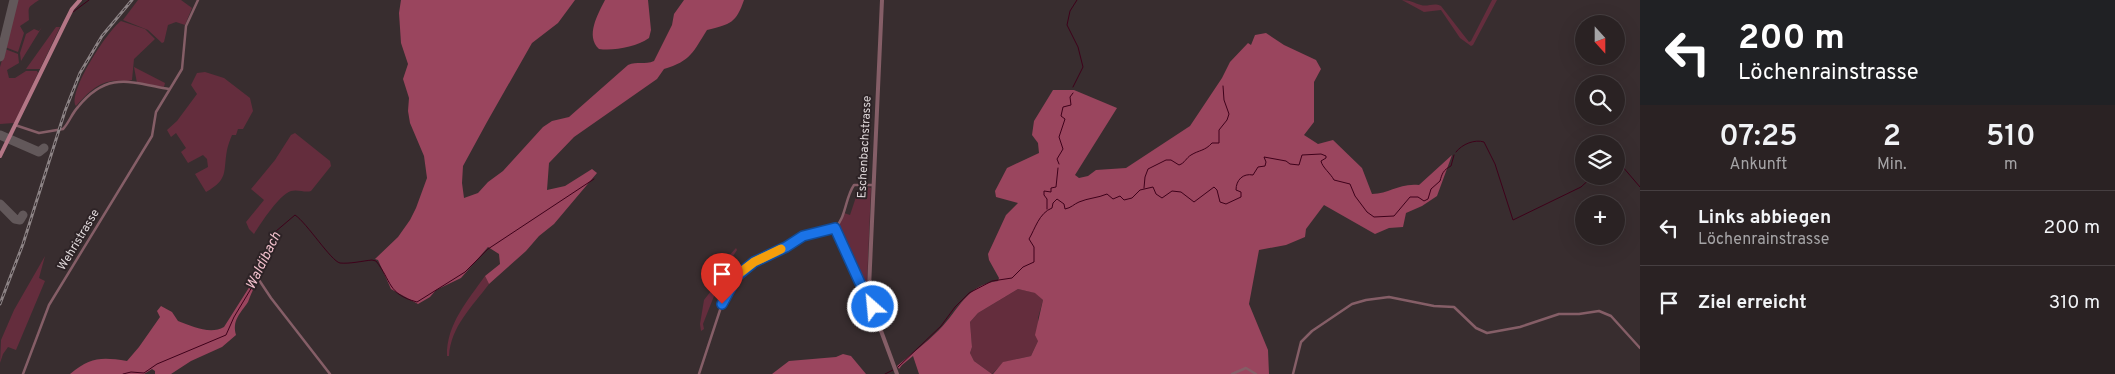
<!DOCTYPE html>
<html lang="de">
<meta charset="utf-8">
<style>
body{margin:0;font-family:Overpass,sans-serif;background:#362f30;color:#f1f3f6;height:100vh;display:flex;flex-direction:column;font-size:19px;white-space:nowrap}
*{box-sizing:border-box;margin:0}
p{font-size:16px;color:#a5a4a6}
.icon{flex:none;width:28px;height:28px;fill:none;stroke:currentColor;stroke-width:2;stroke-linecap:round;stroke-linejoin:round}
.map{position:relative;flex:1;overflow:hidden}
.details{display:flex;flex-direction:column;background:#2a2223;width:475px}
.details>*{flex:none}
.guide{background:#202124;color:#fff;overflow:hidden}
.needle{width:32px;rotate:159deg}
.tools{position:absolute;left:1575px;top:15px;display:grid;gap:10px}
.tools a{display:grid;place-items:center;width:50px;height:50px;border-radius:50%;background:#2a2223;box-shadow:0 5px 20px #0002,0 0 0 1px #463f41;font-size:25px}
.pin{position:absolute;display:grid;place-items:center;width:42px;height:42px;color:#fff;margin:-51px -21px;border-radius:50% 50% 50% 0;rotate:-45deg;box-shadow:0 0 5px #0007}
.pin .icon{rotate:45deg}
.me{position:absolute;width:55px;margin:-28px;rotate:333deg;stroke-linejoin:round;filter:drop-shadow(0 0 4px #0008)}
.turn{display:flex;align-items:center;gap:18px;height:105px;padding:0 15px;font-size:22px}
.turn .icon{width:65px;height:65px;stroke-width:2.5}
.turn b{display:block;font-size:35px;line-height:42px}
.eta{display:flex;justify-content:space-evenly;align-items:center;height:85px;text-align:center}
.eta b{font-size:30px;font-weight:600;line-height:35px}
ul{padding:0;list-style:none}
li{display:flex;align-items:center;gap:15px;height:75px;padding:0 15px;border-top:1px solid #463f41}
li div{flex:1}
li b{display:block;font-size:19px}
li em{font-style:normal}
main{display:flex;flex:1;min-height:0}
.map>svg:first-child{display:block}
.green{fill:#642d3d}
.forest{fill:#9a455e}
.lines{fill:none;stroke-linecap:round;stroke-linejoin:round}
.stream{stroke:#3e011a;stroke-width:1}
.taxiway{stroke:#62585a;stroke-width:9}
.minor{stroke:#855e67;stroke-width:2.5}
.tertiary{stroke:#855e67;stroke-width:4}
.secondary{stroke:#b47686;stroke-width:4}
.rail-casing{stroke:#8c8385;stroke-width:3}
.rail{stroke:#2d2326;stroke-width:1;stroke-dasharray:4;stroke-linecap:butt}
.route-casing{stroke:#114b97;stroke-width:12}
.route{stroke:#1a73e8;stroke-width:9}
.slow{stroke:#f59e0b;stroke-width:9}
.labels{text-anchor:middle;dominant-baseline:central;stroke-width:4;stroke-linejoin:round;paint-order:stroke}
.street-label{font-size:12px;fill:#dfd8da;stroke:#2d2326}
.water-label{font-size:14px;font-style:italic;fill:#f2c0cc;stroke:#2d2326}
</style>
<main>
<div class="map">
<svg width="1640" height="374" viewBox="0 0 1640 374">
<rect width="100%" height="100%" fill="#382d2f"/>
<g class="green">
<path d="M17,0h22c-13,9 -10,6 -10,20l-9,6 4,7 -6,19 -13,-5z"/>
<polygon points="138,0 181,0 192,8 185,25 176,22 168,25 164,42 162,43 148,30 123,20"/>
<path d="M1402,0c8,0 12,3 19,5 7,2 13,-3 20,1l28,36 2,-1 21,-41h5l-24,45 -2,1 -11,-8 -19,-28 -17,2z"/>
<path d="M121,21l24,8 10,10 -21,20 -2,21c-6,2 -13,0 -20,1 -16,2 -26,14 -36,25 -9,-13 31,-75 45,-85z"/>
<polygon points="42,27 21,61 20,53 26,34 34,29 39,31"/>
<polygon points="56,27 60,27 40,69 26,69"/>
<polygon points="5,49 18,54 19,63 7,70 9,78 15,78 26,71 37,71 38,73 14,123 0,124 0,67"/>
<polygon points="134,67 165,83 164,87 137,83"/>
<path d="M205,72l19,6 26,20 3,13 -10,18h-5l-2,6h-4c-2,5 -4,10 -5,15 -4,22 2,29 -21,42l-11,-18 13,-7 -1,-8 -4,-4 -15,8 -7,-11 5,-4 -10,-15 -5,4 -4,-7 10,-9 20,-27 -6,-9 6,-12z"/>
<path d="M295,133l35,28 1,5 -20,25c-6,2 -13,-2 -20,0 -12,4 -30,32 -37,43l-5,-5 -3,-7 18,-22 -13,-11 24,-29 16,-25z"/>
<polygon points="860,185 871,188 867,284 865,285 862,284 836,230 844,213 850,215"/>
<polygon points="736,248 737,250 725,268 703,324 704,329 701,331 700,324 704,300 711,291 727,258"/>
<polygon points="45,256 39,278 45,281 16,350 8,347 3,354 0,363 1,340 14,310"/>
<path d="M485,276l4,8c-17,23 -38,42 -40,72h-2c-1,-31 21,-56 38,-80z"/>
<polygon points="1018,289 1036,293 1043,300 1038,318 1038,341 1031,356 1004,362 992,374 974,361 970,353 972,347 970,322 978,313"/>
</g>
<g class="forest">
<path d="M401,0h174l-17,23 -26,20 -45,79 -24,44 -1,17 2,15 14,-5 10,-11 15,-11 40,-44 9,-6 17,-4 59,-52c9,-4 17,0 26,-4l18,-36 2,-11 10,-14h60c-8,23 -13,24 -37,30 -14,22 -16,31 -43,39l-7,10 -83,58 -25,26 -2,27 18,-4 27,-17 5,4 -43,51 -15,12 -13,15 -37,33 -4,-8 15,-12 -1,-10 -11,-7 -27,31 -25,12 -6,7 -12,7 -27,-15 -13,-29 -3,-1 23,-22 12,-17 6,-12 11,-30 -3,-22 -14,-33 -2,-12 1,-13 -6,-19 5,-15 -7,-21 -2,-30z"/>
<path d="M605,0h43l3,30 -2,8c-13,9 -35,13 -50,11 -14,-13 -1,-35 6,-49z"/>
<path d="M1266,33l18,12 32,15 5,9 -7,13v40l-10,13 14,9 15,-4 29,28 10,26c18,0 26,-11 47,-9l33,-30 -15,41 -15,10 -16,7 -3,14 -14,1 -14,6 -51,-29 -18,24 -1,8 -19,8 -27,5 -10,54 19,46 1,24h-276l10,-12 28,-6 7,-15 -3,-6 8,-35 -8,-7 -17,-4 -40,24 -8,9 2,25 -2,6 4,8 18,13h-73l-6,-18 -11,9 -3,4 -2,-3c14,-12 29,-23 42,-36 20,-20 27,-45 59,-49l1,-3 -10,-18 -1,-6 18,-39 12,-12 -22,-6 -1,-6 12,-23 32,-15 -1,-10 -6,-8 2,-14 19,-31h21l43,18 -42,67 4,3 9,-2 8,-6 30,-2 64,-42 32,-48 8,-16 18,-19 3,2 4,-10z"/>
<path d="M250,286h5c-3,5 -5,11 -7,16 -8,12 -16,18 -12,33l-14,12 -31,14 -20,13h-16v-3l-3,-2 -8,5h-74c21,-17 31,-17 57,-13l12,-14 21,-30 -3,-6 4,-5 11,6 6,9c14,5 32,14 46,6z"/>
<polygon points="843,354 851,356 866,374 772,374 789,361 836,357"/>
</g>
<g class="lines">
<g class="stream">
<polyline points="73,12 89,0"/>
<polyline points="1073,87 1083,67 1078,47 1067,25 1070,11 1077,0"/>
<path d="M1456,152c6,-8 19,-13 28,-10l11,22 18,56 68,-33 12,-11"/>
<polyline points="1616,159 1640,187"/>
<polyline points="1059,164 1057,159 1063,149 1059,137 1065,119 1061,116 1063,107 1071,105 1070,97 1073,93"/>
<path d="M1144,188l1,-11 3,-8 18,-9h5l8,5c6,-2 7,-7 12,-10 8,-5 14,-4 21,-12h7v-13l8,-10 2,-6 -5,-14 -1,-14"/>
<polyline points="1047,209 1047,199 1044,195 1044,191 1051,192 1051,188 1056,187 1058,168"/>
<path d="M898,367l43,-41 14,-19 14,-14 23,-12 20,-3 11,-11 11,-5v-15l-5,-8c6,-10 10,-26 23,-31l1,-5 4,-4 7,5 1,5c6,-1 9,-5 14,-7 9,-4 19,-4 28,-8l6,5 7,-3 4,4 8,-2 8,-8 13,-3 3,7 6,4 10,-7 9,1 13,10 20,-15 3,3 3,12 6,2 15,-7v-5l-5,-2c0,-10 7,-17 17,-15l5,-8 7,-1 1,-4 -2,-5 22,4 4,3 9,1 3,-10 19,-1 5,2v2l-5,3c1,6 10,13 13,19l16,4 5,12 12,16 7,5 20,-1 16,-19h8l6,4 4,-2 3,-10 9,-8c2,-7 3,-11 11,-15l3,-11"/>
<path d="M123,374l8,-2 13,1 13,-9 69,-29 8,-18 21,-35 20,-50 20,-17c12,8 36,46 45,48 10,1 22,-2 32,-3l4,1c16,20 11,33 41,41l48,-30 23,-23 106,-70"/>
<polyline points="885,374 893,370"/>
</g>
<g class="taxiway">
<polyline points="0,57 14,0"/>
<polyline points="0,135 39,152 44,148"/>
<polyline points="0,204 15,219 20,220 23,215"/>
</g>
<g class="minor">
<path d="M15,125l24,8 24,-4c6,-6 9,-16 15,-22 29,-36 52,-25 91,-18"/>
<polyline points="835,228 860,283 863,288 869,288"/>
<polyline points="255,274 271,298 330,374"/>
<polyline points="23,374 49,305 152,136 156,112 182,69 186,26 198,0"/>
<path d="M699,374l23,-70 15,-28 17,-14 32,-15 17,-11 32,-8c11,-10 10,-30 19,-43h19"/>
<polyline points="1232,374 1246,368 1256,374"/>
<polyline points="1293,374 1301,342 1312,331 1352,304 1366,300 1389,297 1434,306 1454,307 1476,328 1487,333 1520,327 1559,314 1579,314 1599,311 1611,316 1640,348"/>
</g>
<polyline class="tertiary" points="882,0 869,288 877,320 897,374"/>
<polyline class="secondary" points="0,156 65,23 72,9 80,0"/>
<g class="rail-casing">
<polyline id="rail" points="0,304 23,244 65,111 80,73 102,36 132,0"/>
</g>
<use href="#rail" class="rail"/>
</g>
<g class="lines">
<g class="route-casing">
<polyline id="route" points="722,304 737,276 754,262 786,247 803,236 835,228 860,283 863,288 869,288 873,307"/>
</g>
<use href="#route" class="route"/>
<polyline class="slow" points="741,272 754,262 781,249"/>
</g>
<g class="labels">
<g class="street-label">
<text transform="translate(865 147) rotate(-87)">Eschenbachstrasse</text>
<text transform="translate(79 240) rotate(-59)">Wehristrasse</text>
</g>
<g class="water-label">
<text transform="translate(264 261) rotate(-64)">Waldibach</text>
</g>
</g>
</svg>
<div class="tools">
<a><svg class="needle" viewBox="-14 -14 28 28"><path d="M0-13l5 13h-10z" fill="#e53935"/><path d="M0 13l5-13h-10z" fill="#a5a4a6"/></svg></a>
<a><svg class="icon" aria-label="search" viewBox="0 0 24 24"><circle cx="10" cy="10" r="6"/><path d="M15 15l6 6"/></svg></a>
<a><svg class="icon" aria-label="layers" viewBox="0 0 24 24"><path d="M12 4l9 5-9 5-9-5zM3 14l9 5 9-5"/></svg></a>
<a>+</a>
</div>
<div class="pin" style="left:722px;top:304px;background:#d93025"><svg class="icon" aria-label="arrive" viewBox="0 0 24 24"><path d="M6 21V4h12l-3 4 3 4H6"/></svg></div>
<svg class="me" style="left:873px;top:307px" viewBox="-20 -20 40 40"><circle r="17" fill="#1a73e8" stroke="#fff" stroke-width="3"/><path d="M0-11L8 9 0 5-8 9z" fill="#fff"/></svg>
</div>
<section class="details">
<div class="guide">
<div class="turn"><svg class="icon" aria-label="left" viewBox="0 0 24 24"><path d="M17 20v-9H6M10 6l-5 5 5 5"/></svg><div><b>200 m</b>Löchenrainstrasse</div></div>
</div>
<div class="eta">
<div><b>07:25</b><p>Ankunft</p></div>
<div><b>2</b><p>Min.</p></div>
<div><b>510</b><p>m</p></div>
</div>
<ul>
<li><svg class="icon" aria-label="left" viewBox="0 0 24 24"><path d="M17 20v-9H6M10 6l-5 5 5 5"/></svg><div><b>Links abbiegen</b><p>Löchenrainstrasse</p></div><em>200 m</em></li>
<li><svg class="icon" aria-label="arrive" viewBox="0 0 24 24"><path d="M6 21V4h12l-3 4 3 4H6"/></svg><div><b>Ziel erreicht</b></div><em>310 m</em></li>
</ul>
</section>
</main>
